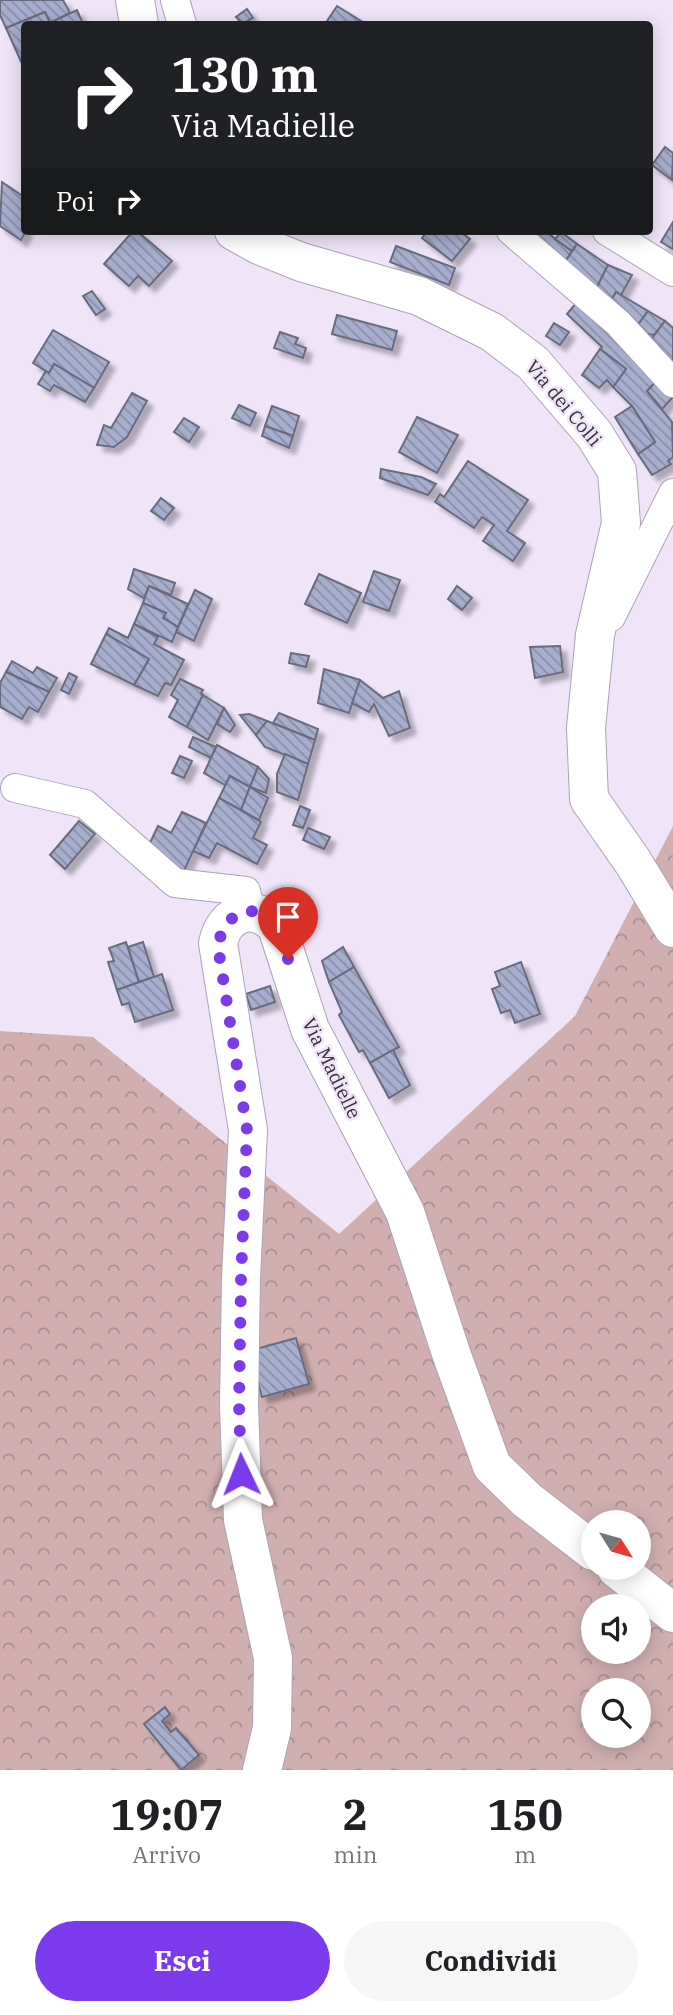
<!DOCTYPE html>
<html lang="it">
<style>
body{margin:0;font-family:"IBM Plex Serif",serif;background:#f6f6f6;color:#202124;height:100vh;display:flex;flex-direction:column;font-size:26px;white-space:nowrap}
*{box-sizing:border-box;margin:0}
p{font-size:23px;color:#757577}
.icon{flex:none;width:38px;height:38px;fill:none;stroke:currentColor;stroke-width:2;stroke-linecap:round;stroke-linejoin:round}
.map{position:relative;height:1770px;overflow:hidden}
.details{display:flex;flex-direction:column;background:#fff;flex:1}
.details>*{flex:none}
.hud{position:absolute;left:21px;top:21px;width:632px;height:214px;border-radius:7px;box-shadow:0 4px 18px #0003;background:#202124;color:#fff;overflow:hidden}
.needle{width:46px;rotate:127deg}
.controls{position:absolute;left:581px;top:1510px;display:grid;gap:14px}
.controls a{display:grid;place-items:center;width:70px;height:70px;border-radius:50%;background:#fff;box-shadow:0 4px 18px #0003;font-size:35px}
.pin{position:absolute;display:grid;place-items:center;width:60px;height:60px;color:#fff;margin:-72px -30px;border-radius:50% 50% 50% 0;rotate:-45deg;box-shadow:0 0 7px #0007}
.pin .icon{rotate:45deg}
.me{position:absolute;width:77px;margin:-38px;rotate:358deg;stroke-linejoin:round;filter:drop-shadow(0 0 5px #0008)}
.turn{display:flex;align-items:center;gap:24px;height:147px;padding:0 35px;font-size:32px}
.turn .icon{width:91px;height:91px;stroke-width:2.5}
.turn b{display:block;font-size:49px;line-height:60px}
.then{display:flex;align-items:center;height:66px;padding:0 35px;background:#0003;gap:14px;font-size:26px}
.eta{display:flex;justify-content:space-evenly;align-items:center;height:119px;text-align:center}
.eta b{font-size:42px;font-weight:700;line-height:49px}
.action{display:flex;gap:14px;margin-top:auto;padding:14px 35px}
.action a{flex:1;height:80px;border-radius:42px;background:#7c3aed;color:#fff;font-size:28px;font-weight:700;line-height:80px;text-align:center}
.action a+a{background:#f6f6f6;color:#202124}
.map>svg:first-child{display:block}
.forest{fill:url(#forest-crowns);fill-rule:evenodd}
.building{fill:url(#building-back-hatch);stroke:#686c7e;stroke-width:2;filter:url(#shadow)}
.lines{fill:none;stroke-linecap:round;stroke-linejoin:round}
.street-casing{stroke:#ada3b6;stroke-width:30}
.secondary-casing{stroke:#ada3b6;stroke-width:40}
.street{stroke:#fff;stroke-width:28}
.secondary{stroke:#fff;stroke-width:38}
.route{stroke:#7c3aed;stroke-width:12;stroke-dasharray:0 21.6}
.labels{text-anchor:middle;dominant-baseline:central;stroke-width:5;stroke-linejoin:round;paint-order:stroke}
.street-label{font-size:19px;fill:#363239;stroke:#efe4f8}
</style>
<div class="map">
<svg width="673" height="1770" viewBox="0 0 673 1770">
<defs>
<pattern id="forest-crowns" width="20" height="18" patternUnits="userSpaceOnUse" patternTransform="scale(1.75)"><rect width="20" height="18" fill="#d1afb0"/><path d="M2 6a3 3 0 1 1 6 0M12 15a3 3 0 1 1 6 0" fill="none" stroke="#aa8f90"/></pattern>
<pattern id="building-back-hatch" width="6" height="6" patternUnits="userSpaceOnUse" patternTransform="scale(1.75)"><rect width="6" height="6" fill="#a7aecd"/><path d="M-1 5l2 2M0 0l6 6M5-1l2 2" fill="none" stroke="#898ea7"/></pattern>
<filter id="shadow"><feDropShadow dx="6" dy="6" stdDeviation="2" flood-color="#0004"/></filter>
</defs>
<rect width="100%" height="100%" fill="#efe4f8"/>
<path class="forest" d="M673,826v944h-673v-739l93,6 246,197 236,-218zM593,1522h46v46h-46zM593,1606h46v46h-46zM593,1690h46v46h-46z"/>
<g class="building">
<polygon points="0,0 63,0 70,13 50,23 45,12 6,28 0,15"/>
<polygon points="337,6 366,24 325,24"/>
<polygon points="247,9 253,18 242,24 236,17"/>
<polygon points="77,10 83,24 24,24 24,68 6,28 45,12 50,23"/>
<polygon points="665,147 673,153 672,180 652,165"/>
<polygon points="2,182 24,197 24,231 26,231 21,240 0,226"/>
<polygon points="673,222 673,249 661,242"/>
<polygon points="133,231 137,231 172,261 149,286 138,276 129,286 104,264"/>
<polygon points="427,231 459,231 470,239 452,261 422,238"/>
<polygon points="516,231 545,231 572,251 563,265"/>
<polygon points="561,232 577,244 572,251 555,239"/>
<polygon points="577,244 608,265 596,289 563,265"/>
<polygon points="396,246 455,268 449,285 390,262"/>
<polygon points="608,265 632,275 621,295 616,292 612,300 596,289"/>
<polygon points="92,291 105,309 96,315 83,296"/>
<polygon points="616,292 648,311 632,333 607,307"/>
<polygon points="582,296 660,377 647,391 672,422 673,457 668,461 671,464 652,475 638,454 655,442 632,406 613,387 626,369 600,349 602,347 567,314"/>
<polygon points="648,311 665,321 654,335 648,334 641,342 632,333"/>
<polygon points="337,315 397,331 392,350 332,334"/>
<polygon points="665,321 673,328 673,373 646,346"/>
<polygon points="554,323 569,332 560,345 546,336"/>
<polygon points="53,330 109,362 94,388 54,364 49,373 33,363"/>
<polygon points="280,332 298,338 295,344 306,348 303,358 274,348"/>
<polygon points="600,349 626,369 613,387 607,380 599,388 582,375"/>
<polygon points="54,364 94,388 85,402 54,385 50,391 38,384 46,371 49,373"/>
<polygon points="660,377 673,392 673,397 662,409 647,391"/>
<polygon points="132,393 147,401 127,437 114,447 97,445 104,425 111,428"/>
<polygon points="239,405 256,413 250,426 232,418"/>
<polygon points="272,406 299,416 293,436 265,426"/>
<polygon points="632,406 655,442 638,454 615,417"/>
<polygon points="417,417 458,435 437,473 399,452"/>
<polygon points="184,418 199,427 189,442 174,432"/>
<polygon points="265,426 293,436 289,448 262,436"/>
<polygon points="468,461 528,500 507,531 525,543 513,561 483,541 494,525 482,517 474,528 435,502 440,494 444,497"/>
<polygon points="381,469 421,477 436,484 428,495 380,478"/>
<polygon points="161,498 174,508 164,520 151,511"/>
<polygon points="134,569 175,583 171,595 149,586 144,598 128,589"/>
<polygon points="374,571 400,580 389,611 363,602"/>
<polygon points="319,574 361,593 347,623 305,604"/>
<polygon points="149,586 188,604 178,627 163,618 166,613 143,603"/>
<polygon points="457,586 472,598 462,610 448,599"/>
<polygon points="195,590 212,599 194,641 176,632"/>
<polygon points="143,603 166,613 163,618 178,627 172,642 134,624"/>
<polygon points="134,624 158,637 154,644 184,660 171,685 165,683 158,696 134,685 149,659 106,634 109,628 128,638"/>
<polygon points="106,634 149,659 134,685 91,664"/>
<polygon points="560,646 563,672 535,678 530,647"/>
<polygon points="291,653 309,656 306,667 289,663"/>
<polygon points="12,661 33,673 37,667 57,678 49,692 6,672"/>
<polygon points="324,669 360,680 349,713 318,703"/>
<polygon points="6,672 49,692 38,712 29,707 22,719 0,707 0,683"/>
<polygon points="69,673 77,677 69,694 61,690"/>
<polygon points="180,679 203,690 201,693 203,695 187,727 169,717 178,700 171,695"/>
<polygon points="360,680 383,698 399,691 410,728 389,736 374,704 369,712 352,703"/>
<polygon points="203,695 224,708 208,740 187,727"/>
<polygon points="224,708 235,725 230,732 217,724"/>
<polygon points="279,713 318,729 315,740 273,723"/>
<polygon points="249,714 267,721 256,735 240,715"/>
<polygon points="267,721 315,740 308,764 265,747 256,735"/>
<polygon points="193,737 216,747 211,758 189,747"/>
<polygon points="217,745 258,767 250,787 230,776 225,785 204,773"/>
<polygon points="285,754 308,764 298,800 277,792 277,774"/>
<polygon points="180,756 192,761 184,778 172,773"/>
<polygon points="258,767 269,779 266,793 250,787"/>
<polygon points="230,776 250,787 241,810 219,798"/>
<polygon points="250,787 268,798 259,820 241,810"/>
<polygon points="219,798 261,822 253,838 267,845 257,864 217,843 209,858 193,851"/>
<polygon points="300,806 310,810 303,828 293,825"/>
<polygon points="182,812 206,823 183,873 148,847 158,826 171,833"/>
<polygon points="79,821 95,834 65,869 50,855"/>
<polygon points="308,828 330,837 324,849 303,840"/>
<polygon points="126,942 139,982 117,990 108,962 114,961 109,948"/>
<polygon points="143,942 154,977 139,982 128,947"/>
<polygon points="343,947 354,967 329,982 322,961"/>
<polygon points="521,962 540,1014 515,1023 510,1010 501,1013 492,989 500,986 495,972"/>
<polygon points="354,967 399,1047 370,1063 363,1050 359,1052 339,1015 342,1012 329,982"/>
<polygon points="162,974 173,1010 135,1022 129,1003 122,1005 117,990"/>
<polygon points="270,986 275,1002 251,1010 246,994"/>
<polygon points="393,1050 410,1085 389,1098 370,1063"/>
<polygon points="296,1338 309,1384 262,1397 249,1351"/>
<polygon points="165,1707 170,1714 162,1721 171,1732 176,1728 199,1755 181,1770 144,1724"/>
</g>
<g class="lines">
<g class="street-casing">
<g id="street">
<polyline points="175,0 182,24"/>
<polyline points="511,231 618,323 673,383"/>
<polyline points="607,231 673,272"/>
<polyline points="611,617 673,493"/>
<polyline points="15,788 85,804 175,883 246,891 251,912"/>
</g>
</g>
<g class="secondary-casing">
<g id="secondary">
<polyline points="135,0 139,24"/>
<polyline points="234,231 259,245 301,262 419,296 492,332 533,363 594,434 617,471 621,523 595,635 586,728 589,799 633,862 673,928"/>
<polyline points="616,1568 673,1613"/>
<path d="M262,1770l10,-42 1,-70 -30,-138 -4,-115 2,-127 7,-148 -30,-187c7,-32 37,-41 59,-16l33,102 95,183 46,141 41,113 35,34 66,51"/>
</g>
</g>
<use href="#street" class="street"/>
<use href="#secondary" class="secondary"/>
</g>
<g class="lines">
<path class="route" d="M241,1474l-2,-69 2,-127 6,-148 -28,-177c-4,-37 38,-58 58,-26 6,9 8,22 11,32"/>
</g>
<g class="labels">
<g class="street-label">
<text transform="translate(564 403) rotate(50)">Via dei Colli</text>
<text transform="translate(332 1068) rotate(64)">Via Madielle</text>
</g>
</g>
</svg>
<div class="controls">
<a><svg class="needle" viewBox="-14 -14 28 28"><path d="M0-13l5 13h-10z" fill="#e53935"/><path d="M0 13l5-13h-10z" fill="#757577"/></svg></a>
<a><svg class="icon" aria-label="sound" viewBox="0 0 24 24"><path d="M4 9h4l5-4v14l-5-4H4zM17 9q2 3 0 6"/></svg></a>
<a><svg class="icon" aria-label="search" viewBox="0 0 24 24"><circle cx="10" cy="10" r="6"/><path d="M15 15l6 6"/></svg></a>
</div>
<div class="pin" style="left:288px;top:959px;background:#d93025"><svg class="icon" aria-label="arrive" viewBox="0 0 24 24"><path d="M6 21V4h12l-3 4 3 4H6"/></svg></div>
<svg class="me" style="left:241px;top:1474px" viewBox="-20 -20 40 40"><path d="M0-17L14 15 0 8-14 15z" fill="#7c3aed" stroke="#fff" stroke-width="4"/></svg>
<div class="hud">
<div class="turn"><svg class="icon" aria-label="right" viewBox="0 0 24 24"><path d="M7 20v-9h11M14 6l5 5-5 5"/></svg><div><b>130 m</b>Via Madielle</div></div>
<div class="then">Poi<svg class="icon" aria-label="right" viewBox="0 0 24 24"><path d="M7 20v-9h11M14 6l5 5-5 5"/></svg></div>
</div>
</div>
<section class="details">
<div class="eta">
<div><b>19:07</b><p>Arrivo</p></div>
<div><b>2</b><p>min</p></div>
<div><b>150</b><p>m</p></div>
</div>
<div class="action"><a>Esci</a><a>Condividi</a></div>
</section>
